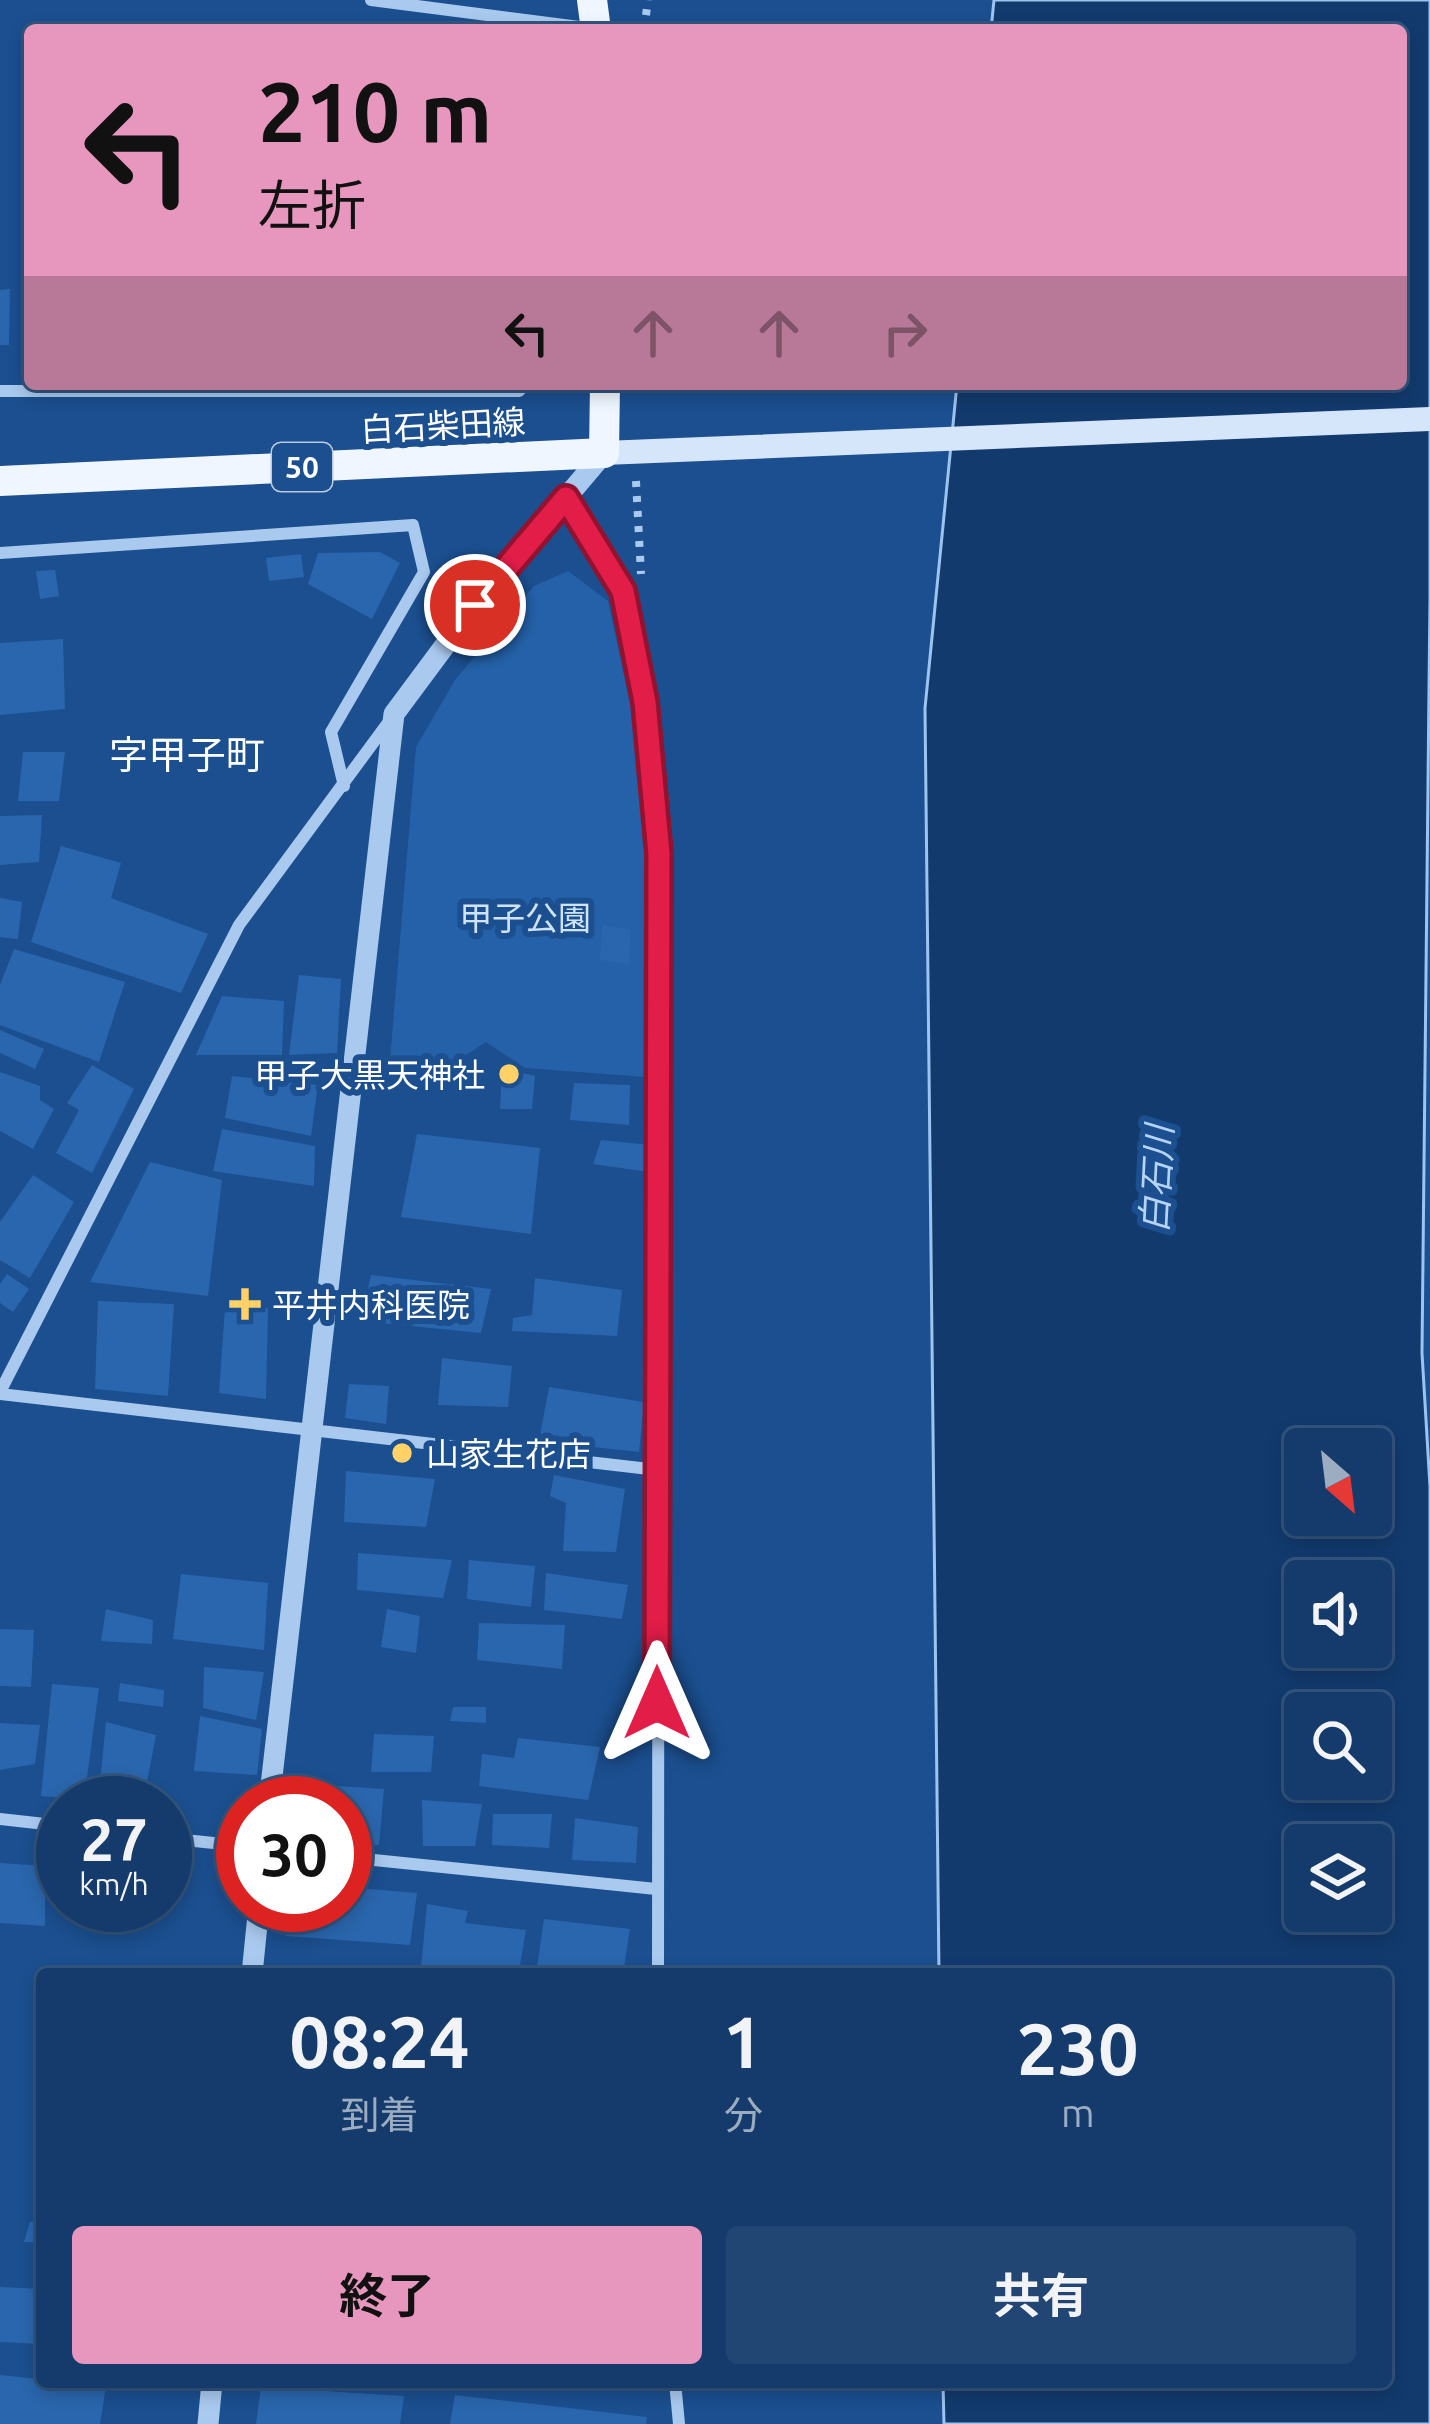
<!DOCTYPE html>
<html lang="ja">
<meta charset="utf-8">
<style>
body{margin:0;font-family:Ubuntu,"Noto Sans JP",sans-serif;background:#214673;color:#f1f3f6;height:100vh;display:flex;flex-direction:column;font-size:45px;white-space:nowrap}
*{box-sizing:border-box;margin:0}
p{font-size:39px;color:#9dadc1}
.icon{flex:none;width:66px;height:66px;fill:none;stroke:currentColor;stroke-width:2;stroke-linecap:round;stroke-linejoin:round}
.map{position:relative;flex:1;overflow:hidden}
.sheet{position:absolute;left:36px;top:1968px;width:1356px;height:420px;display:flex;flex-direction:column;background:#143b6b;border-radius:12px;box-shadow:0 6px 18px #0003,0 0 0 3px #33557e}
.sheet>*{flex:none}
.guide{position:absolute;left:24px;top:24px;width:1383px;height:366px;border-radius:12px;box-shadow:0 6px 18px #0003,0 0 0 3px #33557e;background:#e797bd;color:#111;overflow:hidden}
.needle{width:78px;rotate:152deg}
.tools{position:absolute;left:1284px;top:1428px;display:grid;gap:24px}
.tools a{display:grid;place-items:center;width:108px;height:108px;border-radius:12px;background:#143b6b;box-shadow:0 6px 18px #0003,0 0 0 3px #33557e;font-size:60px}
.speed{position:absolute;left:36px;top:1776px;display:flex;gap:24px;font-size:60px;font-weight:700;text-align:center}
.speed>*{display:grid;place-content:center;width:156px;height:156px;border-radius:50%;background:#143b6b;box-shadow:0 6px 18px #0003,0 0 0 3px #33557e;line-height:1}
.speed small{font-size:30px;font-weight:400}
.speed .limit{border:18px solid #d22;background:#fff;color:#111}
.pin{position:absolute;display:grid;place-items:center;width:102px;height:102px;color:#fff;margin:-51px;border:6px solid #fff;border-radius:50%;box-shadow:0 3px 12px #0007}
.me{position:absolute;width:132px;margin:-66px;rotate:0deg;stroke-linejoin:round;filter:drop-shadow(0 0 9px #0008)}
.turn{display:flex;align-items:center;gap:42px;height:252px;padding:0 36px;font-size:54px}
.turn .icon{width:156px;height:156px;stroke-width:2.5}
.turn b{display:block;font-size:84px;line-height:102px}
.lanes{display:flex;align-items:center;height:114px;padding:0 36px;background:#0003;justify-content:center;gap:60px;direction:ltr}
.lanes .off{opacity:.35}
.eta{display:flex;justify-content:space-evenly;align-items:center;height:204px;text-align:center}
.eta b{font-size:72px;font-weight:700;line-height:84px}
.primary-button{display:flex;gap:24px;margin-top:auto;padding:24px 36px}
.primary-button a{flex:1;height:138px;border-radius:12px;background:#e797bd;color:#111;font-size:48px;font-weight:700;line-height:138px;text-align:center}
.primary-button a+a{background:#214673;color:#f1f3f6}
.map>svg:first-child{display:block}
.green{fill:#2461a8}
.water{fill:#123a6d;stroke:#9cc4f0;stroke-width:3;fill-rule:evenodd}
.building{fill:#2a66ad}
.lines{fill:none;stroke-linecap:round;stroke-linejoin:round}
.path{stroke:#a9c9ee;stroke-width:8;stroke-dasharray:6 9;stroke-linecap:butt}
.minor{stroke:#a9c9ee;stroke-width:12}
.tertiary{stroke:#a9c9ee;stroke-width:21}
.secondary{stroke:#d6e6fa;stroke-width:24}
.primary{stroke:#f0f6ff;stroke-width:30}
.route-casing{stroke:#92132f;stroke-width:30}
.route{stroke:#e11d48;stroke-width:21}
.poi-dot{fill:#ffd166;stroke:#1b4f8f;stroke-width:4.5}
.labels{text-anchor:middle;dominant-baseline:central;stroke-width:12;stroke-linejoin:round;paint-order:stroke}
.shield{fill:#1b4f8f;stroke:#bbcadd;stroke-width:3}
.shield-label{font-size:30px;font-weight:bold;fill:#fff}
.street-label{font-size:33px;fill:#fff;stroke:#1b4f8f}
.park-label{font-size:33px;fill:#cfe3fa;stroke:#1b4f8f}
.poi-label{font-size:33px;fill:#fff;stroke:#1b4f8f;text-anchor:start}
.water-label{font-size:36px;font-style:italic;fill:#b5d3f5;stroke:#1b4f8f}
.quarter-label{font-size:39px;fill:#fff;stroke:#1b4f8f}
</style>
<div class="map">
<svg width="1430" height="2424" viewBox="0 0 1430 2424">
<rect width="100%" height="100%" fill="#1b4f8f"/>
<polygon class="green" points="568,571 608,601 633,717 648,857 645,1077 525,1068 486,1042 441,1071 390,1060 416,747 455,680 534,586"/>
<path class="water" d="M994,0h436v595l-8,758 8,134v937h-486l-1,-42h443v-408h-447l-14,-1266 32,-324h444v-354h-410zM1305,1449h66v66h-66zM1305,1581h66v66h-66zM1305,1713h66v66h-66zM1305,1845h66v66h-66z"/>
<g class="building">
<polygon points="10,289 9,345 0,345 0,290"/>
<polygon points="380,552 400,563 372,619 308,584 318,553"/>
<polygon points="301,554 304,577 269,581 266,558"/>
<polygon points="55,570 59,596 40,599 36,571"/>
<polygon points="63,639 65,709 0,715 0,643"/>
<polygon points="23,752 65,752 59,801 18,801"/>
<polygon points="42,815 39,862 0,865 0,816"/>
<polygon points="61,846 121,863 111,898 208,934 181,993 31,942"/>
<polygon points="0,898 22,902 18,939 0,937"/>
<polygon points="602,925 631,930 629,965 600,960"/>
<polygon points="14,949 125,982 99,1062 0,1025 0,985"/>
<polygon points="299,975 341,979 337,1053 289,1055"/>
<polygon points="222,996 284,1001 282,1055 196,1055"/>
<polygon points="0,1030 44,1049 35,1069 0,1053"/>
<polygon points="92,1065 134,1089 92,1173 56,1153 79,1110 67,1103"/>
<polygon points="502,1068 535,1076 532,1109 500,1109"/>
<polygon points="0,1072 40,1086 40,1100 54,1109 33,1149 0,1131"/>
<polygon points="232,1076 318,1085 311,1136 225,1118"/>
<polygon points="574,1083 630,1085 629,1125 570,1120"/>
<polygon points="222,1129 315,1146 314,1186 213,1171"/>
<polygon points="417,1134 540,1148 531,1234 401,1217"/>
<polygon points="601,1140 650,1145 649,1172 593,1164"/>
<polygon points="150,1162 222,1180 208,1296 90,1282"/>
<polygon points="33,1175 74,1202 30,1278 0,1260 0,1222"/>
<polygon points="7,1274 29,1289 13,1312 0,1303 0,1284"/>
<polygon points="371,1275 491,1289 481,1333 361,1321"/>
<polygon points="535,1278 622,1290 617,1336 512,1331 513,1318 532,1315"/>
<polygon points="98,1301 174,1304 168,1396 95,1389"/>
<polygon points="225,1308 268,1308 266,1399 219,1393"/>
<polygon points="442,1358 512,1366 508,1407 438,1405"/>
<polygon points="349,1384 389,1386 386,1424 345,1418"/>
<polygon points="549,1387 644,1402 639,1452 539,1441"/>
<polygon points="346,1471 435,1479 426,1527 344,1522"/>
<polygon points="554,1475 625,1489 616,1552 563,1551 566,1503 550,1496"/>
<polygon points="358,1553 452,1560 443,1598 357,1590"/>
<polygon points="469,1560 535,1566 531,1607 467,1599"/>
<polygon points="546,1573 628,1585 622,1619 544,1610"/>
<polygon points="181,1574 268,1583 264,1650 173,1639"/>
<polygon points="106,1609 153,1620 152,1644 101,1641"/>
<polygon points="387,1609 420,1616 416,1653 381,1647"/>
<polygon points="479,1623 565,1625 562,1669 477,1660"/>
<polygon points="0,1629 34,1630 31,1687 0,1686"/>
<polygon points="204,1667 264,1672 256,1720 203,1708"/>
<polygon points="120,1683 164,1690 163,1707 118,1701"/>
<polygon points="52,1684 99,1688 84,1800 41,1796"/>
<polygon points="453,1707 486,1707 486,1723 450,1721"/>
<polygon points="200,1716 262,1729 257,1775 194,1771"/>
<polygon points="106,1722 156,1735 143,1803 98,1803"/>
<polygon points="0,1723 40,1725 35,1764 0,1770"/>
<polygon points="374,1734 434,1736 431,1772 371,1772"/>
<polygon points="518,1738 600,1747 588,1800 479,1786 482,1754 514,1758"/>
<polygon points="320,1785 384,1789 379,1845 345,1843 345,1803 319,1803"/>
<polygon points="422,1800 482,1804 475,1846 423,1846"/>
<polygon points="493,1814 552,1814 549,1848 492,1845"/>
<polygon points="575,1818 638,1827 636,1863 572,1860"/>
<polygon points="0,1863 45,1866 45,1926 0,1923"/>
<polygon points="345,1887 417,1893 410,1945 286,1936 291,1905 345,1905"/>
<polygon points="427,1904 468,1911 465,1923 526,1930 519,1971 421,1968"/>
<polygon points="544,1919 630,1929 623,1974 537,1968"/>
<polygon points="30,2222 42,2222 42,2242 24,2242"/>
<polygon points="0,2287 42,2289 42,2344 0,2342"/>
<polygon points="0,2375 106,2386 100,2424 0,2424"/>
<polygon points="261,2387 404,2396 400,2424 256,2424"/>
<polygon points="455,2395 647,2417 646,2424 450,2424"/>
</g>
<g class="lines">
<g class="path">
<polyline points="644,30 648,0"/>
<polyline points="636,481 641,574"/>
</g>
<g class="minor">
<polyline points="371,0 595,29"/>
<polyline points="0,391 519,391 525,384"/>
<polyline points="565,498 623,591 645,702 659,854 658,1974"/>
<polyline points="0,553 413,525 424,572 331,732 344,786"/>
<polyline points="0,1392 239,925 390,720"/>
<polyline points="0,1394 658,1470"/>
<polyline points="0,1819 63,1826"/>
<polyline points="165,1838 243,1846"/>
<polyline points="345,1857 656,1889"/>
<polyline points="675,2382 679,2424"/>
</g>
<g class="tertiary">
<polyline points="269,1803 394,714 475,605 604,453"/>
<polyline points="252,1974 259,1905"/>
<polyline points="208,2424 212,2382"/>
</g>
<polyline class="secondary" points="604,453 1430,419"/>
<g class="primary">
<polyline points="592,0 596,30"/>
<polyline points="0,481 604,453 605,384"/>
</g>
</g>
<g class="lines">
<g class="route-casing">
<polyline id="route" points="475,605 566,498 623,591 645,702 659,854 657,1703"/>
</g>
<use href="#route" class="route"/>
</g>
<g class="poi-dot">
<circle cx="509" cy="1074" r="12"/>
<path d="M239 1286h12v12h12v12h-12v12h-12v-12h-12v-12h12z"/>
<circle cx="402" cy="1453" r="12"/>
</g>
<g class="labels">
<rect class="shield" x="272" y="443" width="60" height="48" rx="9"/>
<g class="shield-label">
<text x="302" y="467">50</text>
</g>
<g class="street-label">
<text transform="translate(443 425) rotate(-3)">白石柴田線</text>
</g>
<g class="park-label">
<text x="525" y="917">甲子公園</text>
</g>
<g class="poi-label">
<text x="485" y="1074" text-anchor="end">甲子大黒天神社</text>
<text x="272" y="1304">平井内科医院</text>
<text x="426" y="1453">山家生花店</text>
</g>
<g class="water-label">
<text transform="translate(1156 1179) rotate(-87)">白石川</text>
</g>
<g class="quarter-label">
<text x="187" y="754">字甲子町</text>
</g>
</g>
</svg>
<div class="tools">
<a><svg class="needle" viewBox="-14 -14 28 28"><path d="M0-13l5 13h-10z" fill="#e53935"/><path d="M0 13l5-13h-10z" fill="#9dadc1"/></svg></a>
<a><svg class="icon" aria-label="sound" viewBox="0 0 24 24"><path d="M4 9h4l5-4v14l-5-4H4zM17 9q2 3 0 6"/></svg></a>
<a><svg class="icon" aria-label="search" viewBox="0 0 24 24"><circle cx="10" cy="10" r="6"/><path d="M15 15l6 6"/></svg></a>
<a><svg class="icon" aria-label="layers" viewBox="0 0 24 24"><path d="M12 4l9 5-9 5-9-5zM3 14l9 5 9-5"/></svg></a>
</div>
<div class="speed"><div>27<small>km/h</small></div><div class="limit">30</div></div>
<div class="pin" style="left:475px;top:605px;background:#d93025"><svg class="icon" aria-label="arrive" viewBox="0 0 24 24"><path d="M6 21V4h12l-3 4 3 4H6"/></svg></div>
<svg class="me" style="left:657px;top:1703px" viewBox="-20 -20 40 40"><path d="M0-17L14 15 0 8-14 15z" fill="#e11d48" stroke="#fff" stroke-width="4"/></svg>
<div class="guide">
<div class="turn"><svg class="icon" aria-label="left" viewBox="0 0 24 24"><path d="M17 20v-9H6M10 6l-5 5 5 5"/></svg><div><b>210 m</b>左折</div></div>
<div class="lanes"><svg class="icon" aria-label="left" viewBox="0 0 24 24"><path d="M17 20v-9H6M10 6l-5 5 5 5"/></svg><svg class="icon off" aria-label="ahead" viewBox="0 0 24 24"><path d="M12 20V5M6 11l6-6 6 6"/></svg><svg class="icon off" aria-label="ahead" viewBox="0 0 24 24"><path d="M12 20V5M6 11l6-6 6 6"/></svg><svg class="icon off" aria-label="right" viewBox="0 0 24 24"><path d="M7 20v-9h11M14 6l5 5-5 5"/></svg></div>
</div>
<section class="sheet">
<div class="eta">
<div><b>08:24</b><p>到着</p></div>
<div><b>1</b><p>分</p></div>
<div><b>230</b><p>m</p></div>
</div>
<div class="primary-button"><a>終了</a><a>共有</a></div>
</section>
</div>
